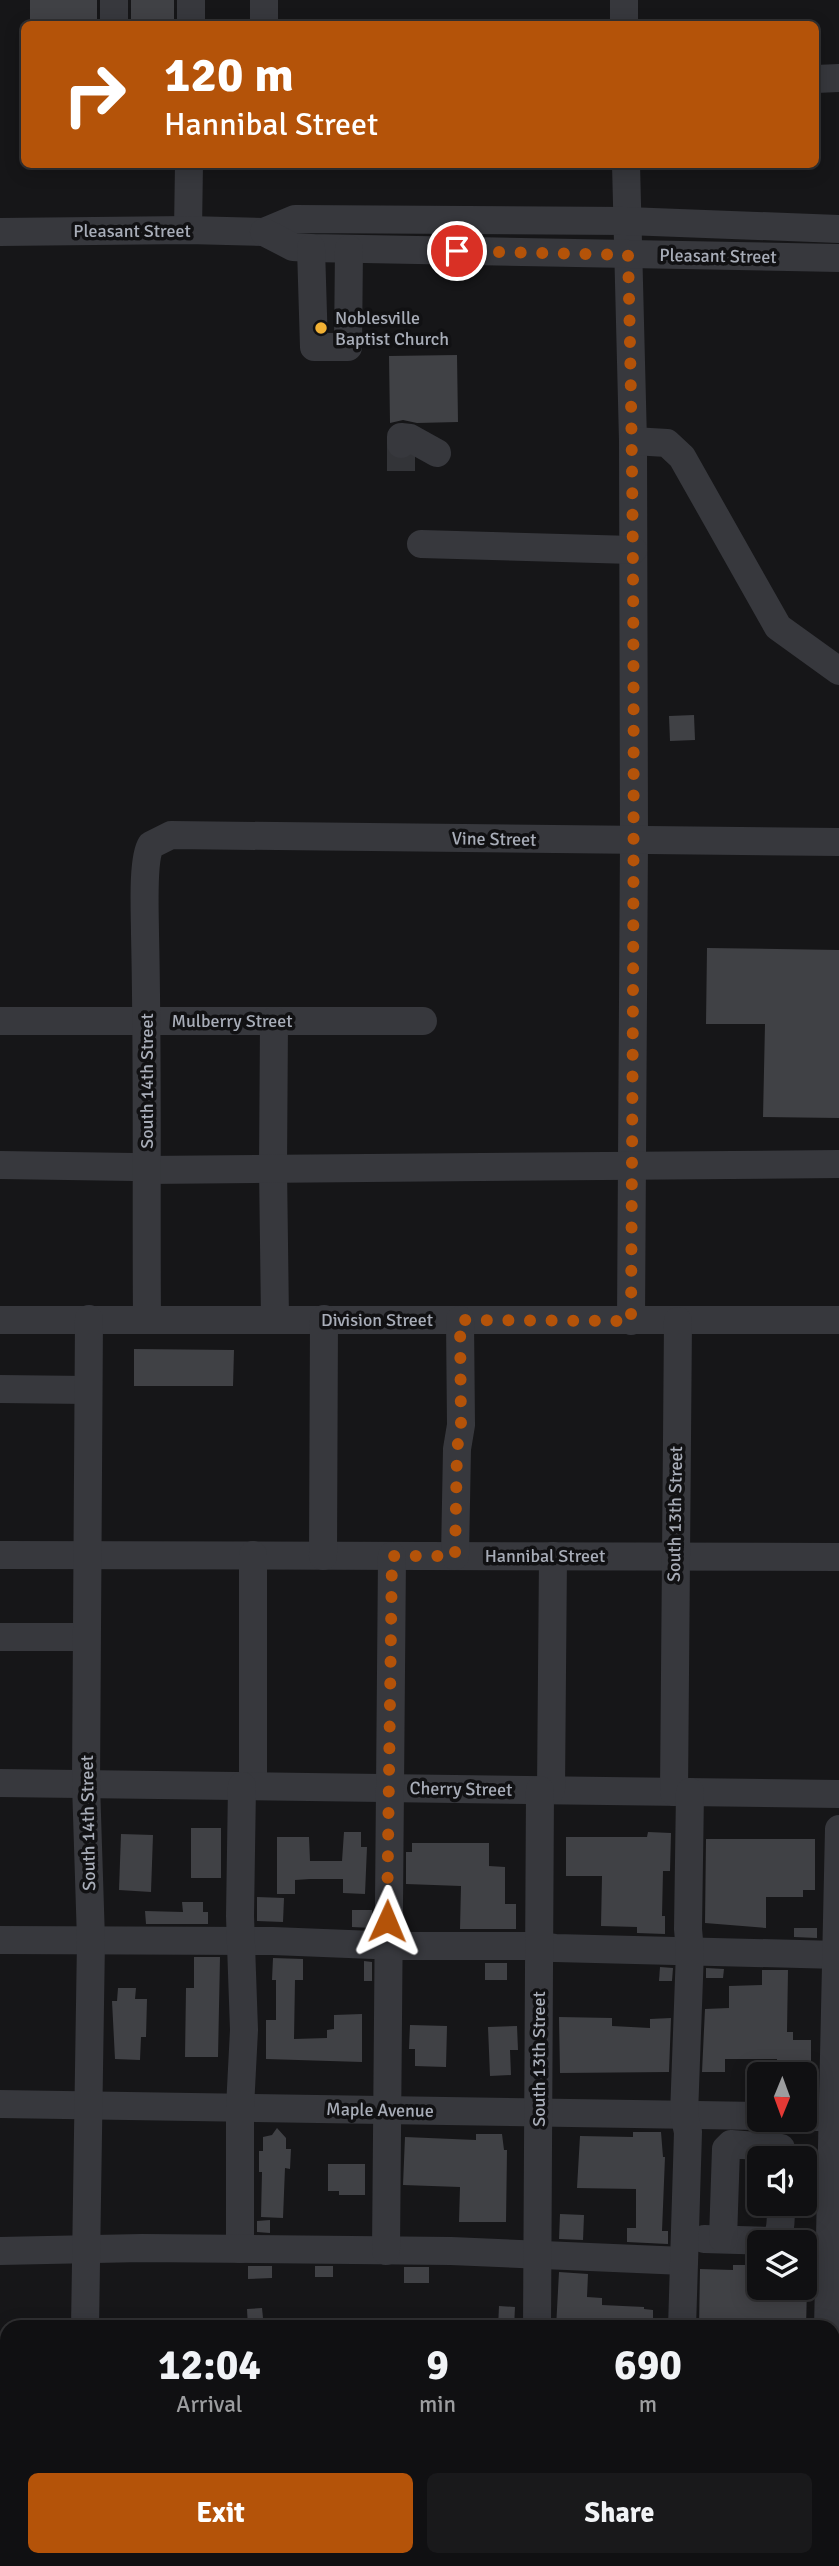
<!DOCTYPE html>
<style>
body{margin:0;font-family:Signika,sans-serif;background:#19191b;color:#f1f3f6;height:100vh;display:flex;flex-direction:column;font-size:26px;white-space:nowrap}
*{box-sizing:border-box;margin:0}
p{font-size:23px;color:#9c9d9f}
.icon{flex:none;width:38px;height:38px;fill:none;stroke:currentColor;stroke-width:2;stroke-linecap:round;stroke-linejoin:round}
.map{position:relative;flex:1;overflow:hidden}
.sheet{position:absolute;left:0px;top:2320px;width:840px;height:247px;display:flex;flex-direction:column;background:#101012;border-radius:21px 21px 0 0;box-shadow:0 4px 18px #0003,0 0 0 2px #303032}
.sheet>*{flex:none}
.hud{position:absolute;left:21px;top:21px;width:798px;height:147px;border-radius:10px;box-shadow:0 4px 18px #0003,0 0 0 2px #303032;background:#b45309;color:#fff;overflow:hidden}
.needle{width:46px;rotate:181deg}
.controls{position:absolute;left:747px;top:2062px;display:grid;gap:14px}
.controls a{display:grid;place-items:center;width:70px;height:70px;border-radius:10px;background:#101012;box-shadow:0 4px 18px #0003,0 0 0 2px #303032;font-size:35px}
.pin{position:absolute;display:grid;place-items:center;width:60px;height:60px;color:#fff;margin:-30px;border:4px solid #fff;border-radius:50%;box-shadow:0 2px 7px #0007}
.me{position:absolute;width:77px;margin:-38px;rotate:1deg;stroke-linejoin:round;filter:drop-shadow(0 0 5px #0008)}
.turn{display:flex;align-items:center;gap:24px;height:147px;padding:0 28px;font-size:32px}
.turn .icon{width:91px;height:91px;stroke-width:2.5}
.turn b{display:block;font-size:49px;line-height:60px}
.eta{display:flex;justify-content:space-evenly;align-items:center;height:119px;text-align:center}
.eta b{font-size:42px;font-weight:700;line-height:49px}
.primary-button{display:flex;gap:14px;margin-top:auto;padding:14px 28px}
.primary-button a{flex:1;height:80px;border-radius:10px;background:#b45309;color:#fff;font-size:28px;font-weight:700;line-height:80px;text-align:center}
.primary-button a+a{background:#19191b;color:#f1f3f6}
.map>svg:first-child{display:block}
.building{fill:#404145}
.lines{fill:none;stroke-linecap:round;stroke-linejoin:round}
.minor-tunnel{stroke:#333438;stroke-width:28;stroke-dasharray:28 14;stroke-linecap:butt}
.minor{stroke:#37383d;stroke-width:28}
.major{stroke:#53555c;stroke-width:35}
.route{stroke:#b45309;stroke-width:12;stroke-dasharray:0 21.6}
.poi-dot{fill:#f2b134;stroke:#111113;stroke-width:2.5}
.labels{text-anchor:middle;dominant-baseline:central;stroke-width:7;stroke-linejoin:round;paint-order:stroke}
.street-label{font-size:18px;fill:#a8adb8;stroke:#111113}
.poi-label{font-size:18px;fill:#a8adb8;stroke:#111113;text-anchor:start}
</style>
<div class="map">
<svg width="839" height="2566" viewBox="0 0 839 2566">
<rect width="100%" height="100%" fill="#161618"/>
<g class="building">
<rect x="30" y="0" width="67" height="24"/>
<rect x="131" y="0" width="43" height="24"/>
<polygon points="457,355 458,422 417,423 403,420 390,423 389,356"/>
<polygon points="694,715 695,740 670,741 669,716"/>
<polygon points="707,948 839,950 839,1118 763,1117 765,1024 706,1024"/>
<polygon points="134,1349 234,1350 233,1386 134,1386"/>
<rect x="191" y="1828" width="30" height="50"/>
<polygon points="344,1832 361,1832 361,1847 367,1847 365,1894 343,1893 343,1879 310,1879 295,1880 295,1894 277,1894 277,1837 309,1837 310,1861 342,1861"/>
<polygon points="648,1832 671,1833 670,1871 663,1871 662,1916 665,1916 665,1934 637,1933 637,1927 601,1926 602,1876 566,1876 566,1837 647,1837"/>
<polygon points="121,1834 153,1835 151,1892 119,1890"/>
<polygon points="706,1839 815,1839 815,1890 803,1890 803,1897 766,1897 766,1928 705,1923"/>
<polygon points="412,1843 489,1843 489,1866 505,1867 505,1904 516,1904 516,1929 460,1929 461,1886 406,1884 406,1852 412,1852"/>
<polygon points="257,1897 284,1898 283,1922 257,1921"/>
<polygon points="182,1902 203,1902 203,1912 208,1912 208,1924 146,1924 145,1911 183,1912"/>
<polygon points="352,1910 372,1910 372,1928 352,1927"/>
<polygon points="794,1928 817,1928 817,1938 794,1937"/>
<polygon points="194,1957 220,1957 218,2057 185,2057 186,1988 194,1988"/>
<polygon points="273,1958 303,1959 303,1980 295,1980 294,2039 327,2038 327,2030 334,2029 334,2015 362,2014 362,2062 266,2059 266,2020 276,2020 276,1980 272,1980"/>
<polygon points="364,1961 372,1962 372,1981 364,1981"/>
<rect x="485" y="1963" width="22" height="17"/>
<polygon points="660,1967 673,1968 672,1981 659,1981"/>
<polygon points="706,1968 724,1969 723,1978 706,1978"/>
<polygon points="762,1970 788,1970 787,2032 793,2032 793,2040 811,2040 811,2074 777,2074 777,2059 725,2059 725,2072 702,2072 705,2009 729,2008 729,1986 762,1985"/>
<polygon points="118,1988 136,1988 135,1999 147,1999 146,2037 141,2037 140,2060 115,2059 112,2001 117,2001"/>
<polygon points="559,2017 612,2018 612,2026 650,2028 650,2019 671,2018 669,2072 560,2073"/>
<polygon points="410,2025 447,2026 446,2067 415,2066 415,2049 409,2049"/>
<polygon points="517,2026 518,2050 510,2050 511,2075 490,2076 488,2027"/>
<polygon points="277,2128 286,2138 286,2149 291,2149 290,2169 285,2168 283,2218 261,2217 262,2172 259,2172 259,2151 263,2151 263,2137 272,2135"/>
<polygon points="633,2132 661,2132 663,2157 665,2157 662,2231 668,2231 668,2244 627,2242 627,2228 636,2228 636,2189 577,2188 580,2136 633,2137"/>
<polygon points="476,2134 502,2134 504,2150 507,2150 506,2222 459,2222 460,2187 403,2185 405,2137 476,2140"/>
<polygon points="328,2164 365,2164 365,2195 339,2195 339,2191 328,2191"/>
<polygon points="560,2214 584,2215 583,2240 559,2239"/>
<polygon points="270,2220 270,2233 257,2232 257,2221"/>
<polygon points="733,2265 754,2265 754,2270 760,2270 760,2287 807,2287 806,2328 699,2328 700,2269 733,2270"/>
<polygon points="248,2266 272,2266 272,2278 248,2279"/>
<rect x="315" y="2266" width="18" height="11"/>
<rect x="404" y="2267" width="25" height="16"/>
<polygon points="559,2272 588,2274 587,2297 602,2298 602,2305 644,2307 644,2309 653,2310 653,2328 556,2328"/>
<polygon points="499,2306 515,2307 514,2328 498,2328"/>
<polygon points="262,2308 264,2328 248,2328 247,2309"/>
</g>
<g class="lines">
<polyline class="minor-tunnel" points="401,471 401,444"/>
<g class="minor">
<polyline points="624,0 624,24"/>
<polyline points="114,24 114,0"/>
<polyline points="191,24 191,0"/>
<polyline points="264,24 264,0"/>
<polyline points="816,79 839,78"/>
<polyline points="626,164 633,441 634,841 631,1321"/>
<polyline points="188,230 189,164"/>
<polyline points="0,232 188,230 264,232 295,219 627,221 839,229"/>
<polyline points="264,232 293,247 311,248 839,258"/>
<polyline points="311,248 314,347 348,347 349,249"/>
<polyline points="633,441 667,443 682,457 778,627 839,671"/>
<polyline points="401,444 401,437 410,438 437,453"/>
<polyline points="421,544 633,550"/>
<polyline points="0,1021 423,1021"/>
<polyline points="274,1021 273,1168 275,1319"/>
<polyline points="0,1165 134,1167 146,1170 839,1164"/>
<path d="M147,1319c-1,-128 1,-257 -2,-385 0,-19 -3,-75 6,-89l20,-10 668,7"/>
<polyline points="0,1320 839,1320"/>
<polyline points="0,1389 88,1390"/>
<polyline points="0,1555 839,1557"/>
<polyline points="253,1555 253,1786"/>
<polyline points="323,1556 324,1319"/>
<polyline points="455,1556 457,1449 461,1425 460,1320"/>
<polyline points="0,1637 86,1637"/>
<polyline points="0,1783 839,1794"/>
<polyline points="551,1790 553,1556"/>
<polyline points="674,1792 678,1321"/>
<polyline points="0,1940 273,1941 399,1946 539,1946 555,1948 839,1955"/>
<polyline points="0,2104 760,2116"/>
<polyline points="805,2117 839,2117"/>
<polyline points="805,2188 831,2190"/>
<path d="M704,2239l65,2c15,-4 11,-24 12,-38"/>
<polyline points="723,2239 726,2149 731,2144 781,2148 783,2158"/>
<polyline points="240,2249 240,2108 244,2030 240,1916 242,1786"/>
<polyline points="0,2251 142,2248 451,2251 684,2261"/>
<polyline points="386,2251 392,1556"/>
<polyline points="85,2328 91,1940 86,1784 89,1319"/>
<polyline points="537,2328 540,1790"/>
<polyline points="682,2328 688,2132 684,2115 690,1951 688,1929 690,1792"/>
<polyline points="828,2328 839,1829"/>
<polyline points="676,2560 676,2566"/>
<polyline points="232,2566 232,2560"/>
<polyline points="389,2566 389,2560"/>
<polyline points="824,2566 824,2560"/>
</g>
<g class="major">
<polyline points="0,2408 7,2408"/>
<polyline points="833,2424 839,2424"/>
</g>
</g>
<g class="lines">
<path class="route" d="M387,1921l5,-365h63l2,-107 4,-24 -1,-105 171,1c2,-356 6,-711 -3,-1066l-171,-4"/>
</g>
<circle class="poi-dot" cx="321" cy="328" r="7"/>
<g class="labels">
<g class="street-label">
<text x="132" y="231">Pleasant Street</text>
<text transform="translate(718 256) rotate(1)">Pleasant Street</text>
<text transform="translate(494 839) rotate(1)">Vine Street</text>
<text x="232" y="1021">Mulberry Street</text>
<text transform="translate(147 1081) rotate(-90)">South 14th Street</text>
<text x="377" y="1320">Division Street</text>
<text transform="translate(675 1514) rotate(-89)">South 13th Street</text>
<text x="545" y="1556">Hannibal Street</text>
<text transform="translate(461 1789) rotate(1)">Cherry Street</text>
<text transform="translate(88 1823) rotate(-91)">South 14th Street</text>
<text transform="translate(539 2059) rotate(-90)">South 13th Street</text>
<text transform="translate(380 2110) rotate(1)">Maple Avenue</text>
</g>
<g class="poi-label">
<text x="335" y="318">Noblesville<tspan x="335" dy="21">Baptist Church</tspan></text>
</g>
</g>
</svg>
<div class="controls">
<a><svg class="needle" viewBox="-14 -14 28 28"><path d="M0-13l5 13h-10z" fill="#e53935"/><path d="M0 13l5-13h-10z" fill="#9c9d9f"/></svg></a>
<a><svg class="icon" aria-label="sound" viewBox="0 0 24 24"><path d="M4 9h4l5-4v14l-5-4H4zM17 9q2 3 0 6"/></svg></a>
<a><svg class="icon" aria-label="layers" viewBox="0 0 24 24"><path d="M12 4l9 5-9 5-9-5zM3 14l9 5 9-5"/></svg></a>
</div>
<div class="pin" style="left:457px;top:251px;background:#d93025"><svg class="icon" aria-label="arrive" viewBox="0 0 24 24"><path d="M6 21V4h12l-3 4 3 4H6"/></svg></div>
<svg class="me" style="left:387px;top:1921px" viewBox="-20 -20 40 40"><path d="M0-17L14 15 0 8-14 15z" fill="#b45309" stroke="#fff" stroke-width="4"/></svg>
<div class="hud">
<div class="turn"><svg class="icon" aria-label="right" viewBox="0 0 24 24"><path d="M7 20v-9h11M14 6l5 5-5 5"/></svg><div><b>120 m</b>Hannibal Street</div></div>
</div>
<section class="sheet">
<div class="eta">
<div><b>12:04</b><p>Arrival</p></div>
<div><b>9</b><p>min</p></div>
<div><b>690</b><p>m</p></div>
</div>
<div class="primary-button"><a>Exit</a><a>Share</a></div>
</section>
</div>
